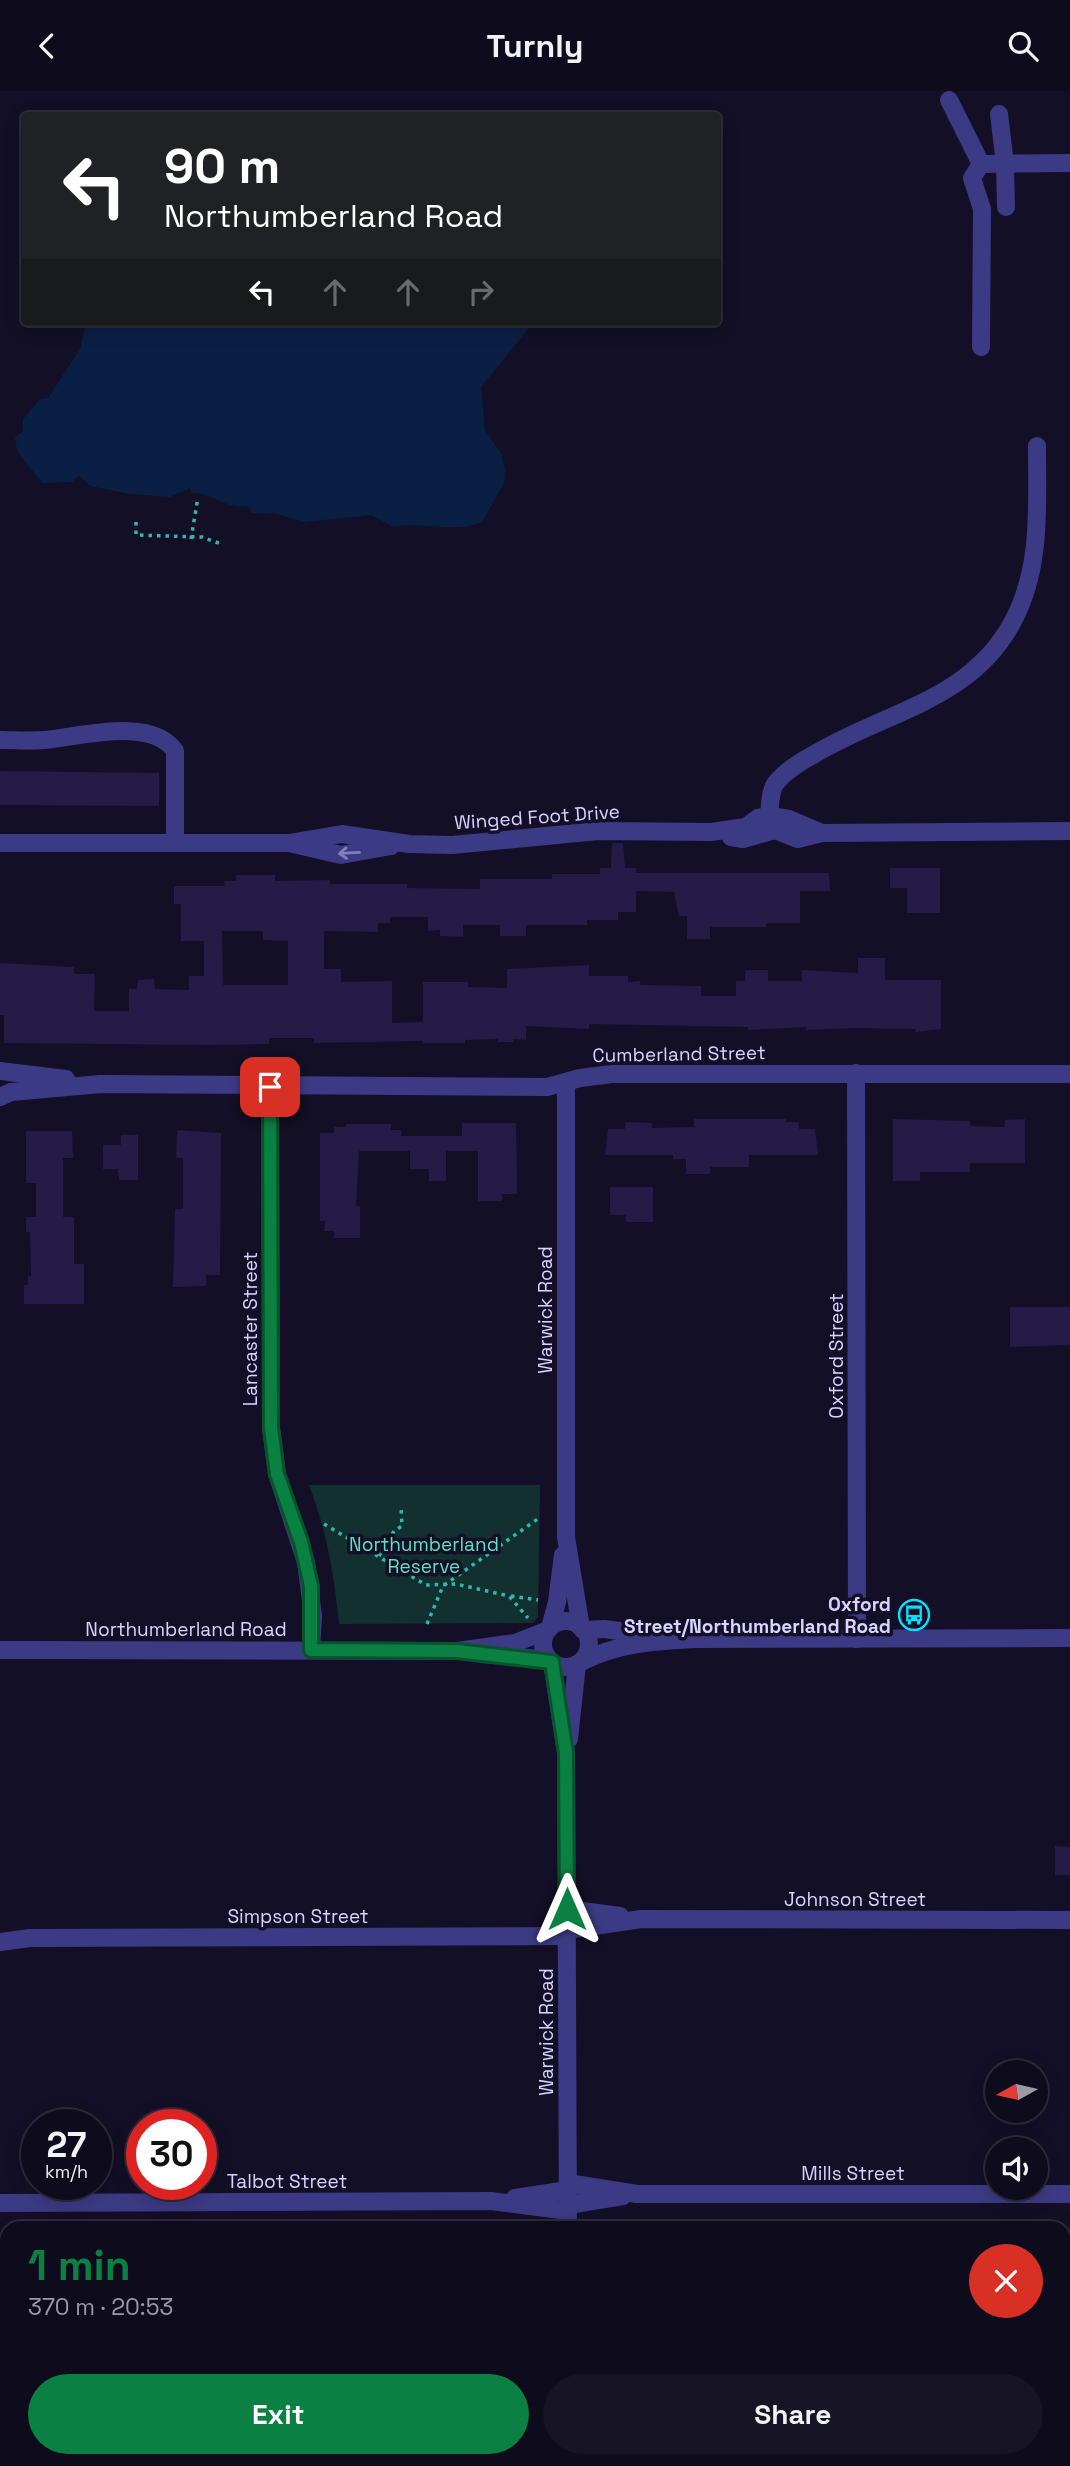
<!DOCTYPE html>
<meta charset="utf-8">
<style>
body{margin:0;font-family:"Space Grotesk",sans-serif;background:#171425;color:#f1f3f6;height:100vh;display:flex;flex-direction:column;font-size:26px;white-space:nowrap}
*{box-sizing:border-box;margin:0}
p{font-size:23px;color:#9b9ba3}
.icon{flex:none;width:38px;height:38px;fill:none;stroke:currentColor;stroke-width:2;stroke-linecap:round;stroke-linejoin:round}
.map{position:relative;flex:1;overflow:hidden}
.side{position:absolute;left:0px;top:2130px;width:1071px;height:247px;display:flex;flex-direction:column;background:#0e0b1c;border-radius:21px 21px 0 0;box-shadow:0 4px 18px #0003,0 0 0 2px #2e2b3b}
.side>*{flex:none}
.banner{position:absolute;left:21px;top:21px;width:700px;height:214px;border-radius:7px;box-shadow:0 4px 18px #0003,0 0 0 2px #2e2b3b;background:#202124;color:#fff;overflow:hidden}
.needle{width:46px;rotate:262deg}
.fabs{position:absolute;left:985px;top:1969px;display:grid;gap:14px}
.fabs a{display:grid;place-items:center;width:63px;height:63px;border-radius:50%;background:#0e0b1c;box-shadow:0 4px 18px #0003,0 0 0 2px #2e2b3b;font-size:35px}
.speed{position:absolute;left:21px;top:2018px;display:flex;gap:14px;font-size:35px;font-weight:700;text-align:center}
.speed>*{display:grid;place-content:center;width:91px;height:91px;border-radius:50%;background:#0e0b1c;box-shadow:0 4px 18px #0003,0 0 0 2px #2e2b3b;line-height:1}
.speed small{font-size:18px;font-weight:400}
.speed .limit{border:10px solid #d22;background:#fff;color:#111}
.pin{position:absolute;display:grid;place-items:center;width:60px;height:60px;color:#fff;margin:-30px;border-radius:14px;box-shadow:0 4px 10px #0006}
.me{position:absolute;width:77px;margin:-38px;rotate:0deg;stroke-linejoin:round;filter:drop-shadow(0 0 5px #0008)}
.turn{display:flex;align-items:center;gap:24px;height:147px;padding:0 28px;font-size:32px}
.turn .icon{width:91px;height:91px;stroke-width:2.5}
.turn b{display:block;font-size:49px;line-height:60px}
.lanes{display:flex;align-items:center;height:66px;padding:0 28px;background:#0003;justify-content:center;gap:35px;direction:ltr}
.lanes .off{opacity:.35}
.round{display:grid;place-items:center;flex:none;width:74px;height:74px;border-radius:37px;background:#171425}
.headline{display:flex;align-items:center;justify-content:space-between;height:119px;padding:0 28px}
h1{font-size:42px;font-weight:600;line-height:52px;color:#0b8043}
.cta{display:flex;gap:14px;margin-top:auto;padding:14px 28px}
.cta a{flex:1;height:80px;border-radius:42px;background:#0b8043;color:#fff;font-size:28px;font-weight:600;line-height:80px;text-align:center}
.cta a+a{background:#171425;color:#f1f3f6}
header{display:flex;justify-content:space-between;align-items:center;height:91px;padding:0 28px;background:#0e0b1c;font-size:32px;font-weight:600}
.map>svg:first-child{display:block}
.green{fill:#12302f}
.water{fill:#0a1f44}
.building{fill:#241b47;fill-rule:evenodd}
.lines{fill:none;stroke-linecap:round;stroke-linejoin:round}
.path{stroke:#2fb8b0;stroke-width:3.5;stroke-dasharray:3.5 5;stroke-linecap:butt}
.minor{stroke:#3d3a85;stroke-width:18}
.oneway{stroke:#837fbc}
.route-casing{stroke:#07532c;stroke-width:18}
.route{stroke:#0b8043;stroke-width:12}
.labels{text-anchor:middle;dominant-baseline:central;stroke-width:7;stroke-linejoin:round;paint-order:stroke}
.street-label{font-size:19px;fill:#d9d4ff;stroke:#130f26}
.park-label{font-size:19px;fill:#5fe0c0;stroke:#130f26}
.poi-label{font-size:19px;font-weight:bold;fill:#d9d4ff;stroke:#130f26;text-anchor:end}
</style>
<header><svg class="icon" aria-label="back" viewBox="0 0 24 24"><path d="M15 5l-7 7 7 7"/></svg>Turnly<svg class="icon" aria-label="search" viewBox="0 0 24 24"><circle cx="10" cy="10" r="6"/><path d="M15 15l6 6"/></svg></header>
<div class="map">
<svg width="1070" height="2375" viewBox="0 0 1070 2375">
<rect width="100%" height="100%" fill="#130f26"/>
<path class="green" d="M309,1394h231l-2,132 -5,6 -194,1c-5,-49 -12,-92 -30,-139z"/>
<path class="water" d="M86,231h448l-53,65 4,43 16,23 4,17 -1,13 -22,39c-29,12 -59,-1 -88,5l-23,-12 -67,7 -28,-8 -24,-1 -4,-7c-23,4 -35,-14 -56,-13l-2,-5 -20,9 -40,-3 -40,-8 -11,-10 -7,6 -30,1 -25,-32 -2,-14 8,-6v-12l17,-20 8,-1 32,-49z"/>
<g class="building">
<polygon points="0,680 159,682 159,715 0,714"/>
<path d="M612,752h11l2,25h11v5h193l1,18h-30v32h-34v4h-56v12h-23v-23h-8l-5,-24 -38,-1v21h-18v8h-31v5h-61v11h-26v-11h-37v12l-23,-1v-6l-12,1v-14h-38v6h-12v9l-54,-1v38h17v13l51,-1v42l31,-1v-40h45v5l39,1v-19l82,-4v11h39v6l12,-1v4l61,1v10h35v-15h9v-11h23v11h34v-11l56,3v-15h27v22h56v49l-26,3 1,-3 -61,-1 -49,2v-3l-58,3v-3l-159,-3v5l-63,-3v14l-13,-1v3h-15v-3l-33,1v3h-42v-2l-109,2v-5h-45v6l-58,1 -207,-2v-28h-4v-52l74,4v7h21l-1,37h35v-22h8l1,-9 16,-1 1,10 34,1v-14h15v-35h-23v-37h-7v-18h51l-1,-5h12v-6h39v6l55,-1v4h77v4l73,1v-10h72v-5h48v-6h11zM222,840h41v9l25,1v44h-65z"/>
<polygon points="890,777 940,777 940,822 907,822 907,797 890,797"/>
<polygon points="694,1028 786,1028 786,1031 799,1031 799,1038 815,1038 818,1064 749,1064 749,1076 710,1076 710,1083 686,1083 686,1068 673,1068 673,1064 605,1064 608,1038 625,1038 625,1031 652,1032 652,1037 694,1036"/>
<polygon points="893,1028 970,1030 970,1035 1005,1036 1005,1029 1025,1028 1025,1072 970,1072 970,1081 920,1081 920,1090 893,1090"/>
<polygon points="462,1032 516,1032 517,1103 502,1103 502,1110 478,1110 478,1060 446,1060 446,1090 429,1090 429,1078 410,1078 410,1060 359,1060 356,1115 360,1115 360,1147 334,1147 334,1140 324,1140 325,1130 320,1130 320,1042 334,1042 334,1036 346,1036 346,1033 391,1033 391,1039 401,1039 401,1045 462,1045"/>
<polygon points="177,1039 221,1042 220,1184 206,1184 206,1195 173,1196 175,1118 183,1118 183,1067 176,1067"/>
<polygon points="26,1040 72,1040 73,1067 63,1067 63,1126 74,1126 74,1173 84,1173 84,1213 24,1213 24,1194 28,1194 28,1185 31,1185 30,1141 26,1141 26,1126 36,1126 36,1092 26,1092"/>
<polygon points="121,1044 138,1044 138,1089 119,1089 118,1078 103,1078 103,1054 121,1054"/>
<polygon points="610,1096 653,1096 653,1131 626,1131 626,1124 610,1124"/>
<polygon points="1010,1216 1070,1216 1070,1254 1010,1256"/>
<polygon points="1055,1755 1070,1756 1070,1784 1055,1784"/>
</g>
<g class="lines">
<g class="path">
<polyline points="136,431 136,444 202,446 221,453"/>
<polyline points="191,448 198,406"/>
<polyline points="324,1433 426,1494 456,1493 509,1505 528,1527"/>
<polyline points="379,1465 394,1440 402,1435 401,1416"/>
<polyline points="511,1505 538,1509"/>
<polyline points="427,1533 443,1495 539,1427"/>
</g>
<g class="minor">
<polyline points="949,9 981,73"/>
<polyline points="999,23 1005,73 1006,116"/>
<polyline points="981,256 982,118 972,87 981,73 1070,72"/>
<path d="M0,649c15,0 30,1 44,0 35,-3 108,-24 131,11v91"/>
<path d="M769,740c1,-14 -1,-35 6,-47 9,-12 25,-22 38,-29 70,-43 156,-53 199,-132 30,-55 25,-116 25,-177"/>
<polyline points="731,746 743,748 775,739 798,748 822,742 1070,740"/>
<polyline points="0,752 289,752 341,764 391,755"/>
<polyline points="289,752 342,743 409,753 452,754 598,740 711,741 746,736 758,727 770,725 789,728 822,742"/>
<polyline points="0,980 66,988"/>
<polyline points="856,982 857,1548"/>
<polyline points="566,992 566,1446 581,1537"/>
<polyline points="270,996 271,1337 277,1383 306,1471 313,1525 311,1559"/>
<polyline points="0,1006 11,1001 101,993 547,996 580,987 612,983 1070,983"/>
<circle cx="566" cy="1553" r="23"/>
<polyline points="550,1537 557,1511 563,1464"/>
<polyline points="583,1539 604,1538 651,1544"/>
<polyline points="0,1559 457,1560 515,1552 548,1539"/>
<polyline points="481,1563 550,1569"/>
<polyline points="552,1571 566,1662 568,2137"/>
<path d="M581,1571c37,-19 74,-21 115,-23l374,-1"/>
<polyline points="569,1648 577,1573"/>
<polyline points="567,1818 620,1825"/>
<polyline points="567,1839 641,1828 1070,1829"/>
<polyline points="0,1851 30,1847 567,1845"/>
<polyline points="568,2092 637,2103 1070,2103"/>
<polyline points="515,2107 568,2099"/>
<polyline points="0,2112 491,2110 568,2120"/>
<polyline points="568,2114 623,2105"/>
<polyline points="259,2370 259,2375"/>
<polyline points="568,2373 1070,2372"/>
</g>
</g>
<defs><path id="oneway-shaft" d="M-6 0H5M1.5-3L5.5 0L1.5 3" fill="none" stroke-width="1.6" stroke-linecap="round" stroke-linejoin="round" transform="scale(1.75)"/></defs>
<use class="oneway" href="#oneway-shaft" transform="translate(349 762) rotate(177)"/>
<g class="lines">
<g class="route-casing">
<polyline id="route" points="270,996 271,1337 277,1383 301,1451 311,1495 311,1559 457,1560 552,1571 566,1662 567,1818"/>
</g>
<use href="#route" class="route"/>
</g>
<defs>
<g id="bus-ring" transform="scale(1.575)"><circle r="9.5" fill="#130f26" stroke="#00e5ff" stroke-width="1.5"/><path d="M-5-6H5V4H4V6H2V4H-2V6H-4V4H-5ZM-3.5-4V0h7V-4ZM-3.5 1.2v1.5H-2V1.2ZM2 1.2v1.5H3.5V1.2Z" fill="#00e5ff"/></g>
</defs>
<g fill-rule="evenodd">
<use href="#bus-ring" x="914" y="1524"/>
</g>
<g class="labels">
<g class="street-label">
<text transform="translate(537 726) rotate(-4)">Winged Foot Drive</text>
<text transform="translate(679 963) rotate(-1)">Cumberland Street</text>
<text transform="translate(545 1219) rotate(-90)">Warwick Road</text>
<text transform="translate(250 1238) rotate(-90)">Lancaster Street</text>
<text transform="translate(836 1265) rotate(-90)">Oxford Street</text>
<text x="186" y="1538">Northumberland Road</text>
<text x="855" y="1808">Johnson Street</text>
<text x="298" y="1825">Simpson Street</text>
<text transform="translate(546 1941) rotate(-90)">Warwick Road</text>
<text x="853" y="2082">Mills Street</text>
<text x="287" y="2090">Talbot Street</text>
</g>
<g class="park-label">
<text x="424" y="1453">Northumberland<tspan x="424" dy="22">Reserve</tspan></text>
</g>
<g class="poi-label">
<text x="891" y="1513">Oxford<tspan x="891" dy="22">Street/Northumberland Road</tspan></text>
</g>
</g>
</svg>
<div class="fabs">
<a><svg class="needle" viewBox="-14 -14 28 28"><path d="M0-13l5 13h-10z" fill="#e53935"/><path d="M0 13l5-13h-10z" fill="#9b9ba3"/></svg></a>
<a><svg class="icon" aria-label="sound" viewBox="0 0 24 24"><path d="M4 9h4l5-4v14l-5-4H4zM17 9q2 3 0 6"/></svg></a>
</div>
<div class="speed"><div>27<small>km/h</small></div><div class="limit">30</div></div>
<div class="pin" style="left:270px;top:996px;background:#d93025"><svg class="icon" aria-label="arrive" viewBox="0 0 24 24"><path d="M6 21V4h12l-3 4 3 4H6"/></svg></div>
<svg class="me" style="left:567px;top:1818px" viewBox="-20 -20 40 40"><path d="M0-17L14 15 0 8-14 15z" fill="#0b8043" stroke="#fff" stroke-width="4"/></svg>
<div class="banner">
<div class="turn"><svg class="icon" aria-label="left" viewBox="0 0 24 24"><path d="M17 20v-9H6M10 6l-5 5 5 5"/></svg><div><b>90 m</b>Northumberland Road</div></div>
<div class="lanes"><svg class="icon" aria-label="left" viewBox="0 0 24 24"><path d="M17 20v-9H6M10 6l-5 5 5 5"/></svg><svg class="icon off" aria-label="ahead" viewBox="0 0 24 24"><path d="M12 20V5M6 11l6-6 6 6"/></svg><svg class="icon off" aria-label="ahead" viewBox="0 0 24 24"><path d="M12 20V5M6 11l6-6 6 6"/></svg><svg class="icon off" aria-label="right" viewBox="0 0 24 24"><path d="M7 20v-9h11M14 6l5 5-5 5"/></svg></div>
</div>
<section class="side">
<div class="headline"><div><h1>1 min</h1><p>370 m · 20:53</p></div><a class="round" style="background:#d93025;color:#fff"><svg class="icon" aria-label="close" viewBox="0 0 24 24"><path d="M6 6l12 12M18 6L6 18"/></svg></a></div>
<div class="cta"><a>Exit</a><a>Share</a></div>
</section>
</div>
